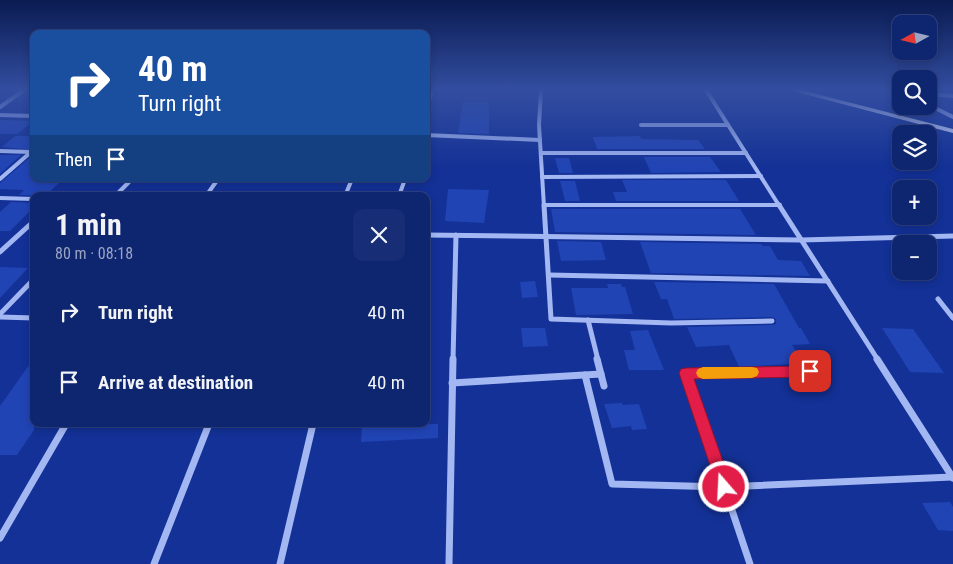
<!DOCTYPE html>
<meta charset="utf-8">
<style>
body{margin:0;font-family:"Roboto Condensed",sans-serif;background:#172d75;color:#f1f3f6;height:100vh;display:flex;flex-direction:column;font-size:19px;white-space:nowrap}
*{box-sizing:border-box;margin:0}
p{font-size:16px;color:#9ba5c3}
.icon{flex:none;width:28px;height:28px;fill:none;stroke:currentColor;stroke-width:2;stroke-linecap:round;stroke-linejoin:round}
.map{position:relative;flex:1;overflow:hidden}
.details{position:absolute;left:30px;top:192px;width:400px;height:235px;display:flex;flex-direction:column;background:#0e2570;border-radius:10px;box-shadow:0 2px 8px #0003,0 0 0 1px #2e4283}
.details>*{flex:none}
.hud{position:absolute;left:30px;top:30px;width:400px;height:152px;border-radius:10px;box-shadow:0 2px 8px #0003,0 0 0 1px #2e4283;background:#1a4fa0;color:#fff;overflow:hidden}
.needle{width:32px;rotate:262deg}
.buttons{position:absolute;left:892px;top:15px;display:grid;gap:10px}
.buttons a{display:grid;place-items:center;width:45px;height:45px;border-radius:10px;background:#0e2570;box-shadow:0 2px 8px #0003,0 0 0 1px #2e4283;font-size:25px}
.pin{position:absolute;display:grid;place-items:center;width:42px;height:42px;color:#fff;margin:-21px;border-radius:10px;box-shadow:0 2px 8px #0006}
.me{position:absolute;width:55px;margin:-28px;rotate:341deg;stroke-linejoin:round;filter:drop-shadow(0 0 4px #0008)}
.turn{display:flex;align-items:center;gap:18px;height:105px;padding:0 25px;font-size:22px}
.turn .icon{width:65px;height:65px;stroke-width:2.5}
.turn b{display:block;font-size:35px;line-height:42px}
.then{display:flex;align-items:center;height:48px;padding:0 25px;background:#0003;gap:10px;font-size:19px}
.round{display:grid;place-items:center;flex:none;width:52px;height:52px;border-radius:10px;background:#172d75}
.headline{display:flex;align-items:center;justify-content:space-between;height:85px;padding:0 25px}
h1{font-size:30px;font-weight:700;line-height:38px}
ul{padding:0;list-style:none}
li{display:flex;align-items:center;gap:15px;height:70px;padding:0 25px}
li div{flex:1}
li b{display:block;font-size:19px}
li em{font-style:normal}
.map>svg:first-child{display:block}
.building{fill:#2144b5}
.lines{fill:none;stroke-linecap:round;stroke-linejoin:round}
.street-far2{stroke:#a3b7f3;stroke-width:4}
.street-far1{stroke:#a3b7f3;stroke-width:5}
.street{stroke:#a3b7f3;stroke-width:7}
.secondary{fill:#d3dcfc;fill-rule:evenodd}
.route{fill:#e11d48;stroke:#92132f}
.slow{fill:#f59e0b}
</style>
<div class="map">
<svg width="953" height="564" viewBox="0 0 953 564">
<rect width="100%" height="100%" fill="#133196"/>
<g class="building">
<polygon points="463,102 489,102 489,134 458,133"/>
<polygon points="0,120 33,121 17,134 0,134"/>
<polygon points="15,136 34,136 34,150 2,147"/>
<polygon points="640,136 641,139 698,140 705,149 597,149 593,137"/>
<polygon points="34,154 34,181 60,182 45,196 19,195 24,190 0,189 0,183"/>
<polygon points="0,155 21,155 0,174"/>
<polygon points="644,157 710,157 721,172 651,173"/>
<polygon points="555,158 569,158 573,173 559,173"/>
<polygon points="622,180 726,180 739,201 616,201 613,192 627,192"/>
<polygon points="560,181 575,181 580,201 565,201"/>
<polygon points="448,189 489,190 484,223 445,221"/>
<polygon points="11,202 34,203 34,207 10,231 0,231 0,212"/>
<polygon points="551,209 740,209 756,235 555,232"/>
<polygon points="557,241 601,242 606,260 561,261"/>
<polygon points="640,242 761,244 763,246 770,246 778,260 801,261 810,276 651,273"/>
<polygon points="0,267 28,268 0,298"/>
<polygon points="535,281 538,297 522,298 520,282"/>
<polygon points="654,282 774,284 799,328 801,328 810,344 792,345 804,363 739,367 729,345 696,347 687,327 772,325 776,324 776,319 772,317 674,319 667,299 661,299"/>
<polygon points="607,284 621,284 622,287 625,287 633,314 576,315 571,288 608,288"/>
<polygon points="521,328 545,328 548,346 523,347"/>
<polygon points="882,328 913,329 944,373 910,372"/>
<polygon points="648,330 664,370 629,370 624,350 635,350 630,331"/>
<polygon points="34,358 34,430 17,455 0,455 0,406"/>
<polygon points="622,403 623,405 639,404 647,429 632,430 631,426 612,428 604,404"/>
<polygon points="362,424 438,424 438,438 361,442"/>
<polygon points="950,502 953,507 953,531 938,530 922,503"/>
</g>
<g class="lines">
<g class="street-far2">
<polyline points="541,90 539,125 544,207"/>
<polyline points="706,90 780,207"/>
<polyline points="929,94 953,96"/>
<polyline points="929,105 953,117"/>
<polyline points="0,107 24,90"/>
<polyline points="426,110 432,90"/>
<polyline points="0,115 34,116"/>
<polyline points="641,125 728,125"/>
<polyline points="426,135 540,140"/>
<polyline points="0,151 31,152"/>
<polyline points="541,153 746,153"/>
<polyline points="542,177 761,176"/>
<polyline points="0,179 31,152"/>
<polyline points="115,196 132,179"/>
<polyline points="206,196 218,179"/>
<polyline points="345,196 352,179"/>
<polyline points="399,196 405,179"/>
<polyline points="0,198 34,199"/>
<polyline points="544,205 780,205"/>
</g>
<g class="street-far1">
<polyline points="544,205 551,319 671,323 772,321"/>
<polyline points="779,205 878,360"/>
<polyline points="426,235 801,240 953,236"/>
<polyline points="0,252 34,221"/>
<polyline points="549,275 828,281"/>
<polyline points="938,299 953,318"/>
<polyline points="0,314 34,279"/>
<polyline points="0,317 34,318"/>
<polyline points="588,320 598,360"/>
<polyline points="453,360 456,235"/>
</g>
<g class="street">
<polyline points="597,359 604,386"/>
<polyline points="877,359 953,478"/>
<polyline points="585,375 612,484 724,487 952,477"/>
<polyline points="452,383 601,374"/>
<polyline points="0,538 66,424"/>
<polyline points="154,564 209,424"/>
<polyline points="280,564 313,424"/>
<polyline points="449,564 453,359"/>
<polyline points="750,564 686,373 810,371"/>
</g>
<polygon class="secondary" points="789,90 801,90 953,129 953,133"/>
</g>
<linearGradient id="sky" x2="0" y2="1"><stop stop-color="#0a1b52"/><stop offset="0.53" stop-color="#334ea0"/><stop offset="1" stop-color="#334ea0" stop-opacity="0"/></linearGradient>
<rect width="953" height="169" fill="url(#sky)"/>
<polygon class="route" points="810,366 815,367 817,371 815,375 810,377 694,379 732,487 730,492 724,495 719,492 679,373 681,369 686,368"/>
<polygon class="slow" points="703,367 752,367 757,368 759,372 757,376 752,378 703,379 698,377 696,373 698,369"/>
</svg>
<div class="buttons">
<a><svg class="needle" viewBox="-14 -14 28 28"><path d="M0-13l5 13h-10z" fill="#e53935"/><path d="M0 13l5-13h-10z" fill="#9ba5c3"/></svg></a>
<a><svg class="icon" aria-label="search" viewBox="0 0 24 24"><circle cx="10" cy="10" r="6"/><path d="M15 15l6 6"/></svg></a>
<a><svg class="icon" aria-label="layers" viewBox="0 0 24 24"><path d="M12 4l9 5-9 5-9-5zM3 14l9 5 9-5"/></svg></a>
<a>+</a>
<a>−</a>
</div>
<div class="pin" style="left:810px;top:371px;background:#d93025"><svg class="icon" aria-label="arrive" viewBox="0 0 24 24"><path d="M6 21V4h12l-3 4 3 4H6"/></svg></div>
<svg class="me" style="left:724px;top:487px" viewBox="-20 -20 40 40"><circle r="17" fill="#e11d48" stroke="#fff" stroke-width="3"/><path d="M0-11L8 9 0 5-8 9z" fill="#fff"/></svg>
<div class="hud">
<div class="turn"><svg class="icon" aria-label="right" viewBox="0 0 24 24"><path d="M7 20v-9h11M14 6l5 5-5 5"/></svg><div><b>40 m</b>Turn right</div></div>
<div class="then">Then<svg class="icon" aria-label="arrive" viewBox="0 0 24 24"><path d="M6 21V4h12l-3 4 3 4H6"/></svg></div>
</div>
<section class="details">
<div class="headline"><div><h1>1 min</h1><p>80 m · 08:18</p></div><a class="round"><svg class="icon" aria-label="close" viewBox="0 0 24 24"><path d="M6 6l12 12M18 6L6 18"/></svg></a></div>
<ul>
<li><svg class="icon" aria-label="right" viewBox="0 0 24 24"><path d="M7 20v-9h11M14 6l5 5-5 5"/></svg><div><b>Turn right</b></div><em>40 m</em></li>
<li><svg class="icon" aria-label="arrive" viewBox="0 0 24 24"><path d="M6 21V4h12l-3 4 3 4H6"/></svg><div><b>Arrive at destination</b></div><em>40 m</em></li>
</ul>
</section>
</div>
